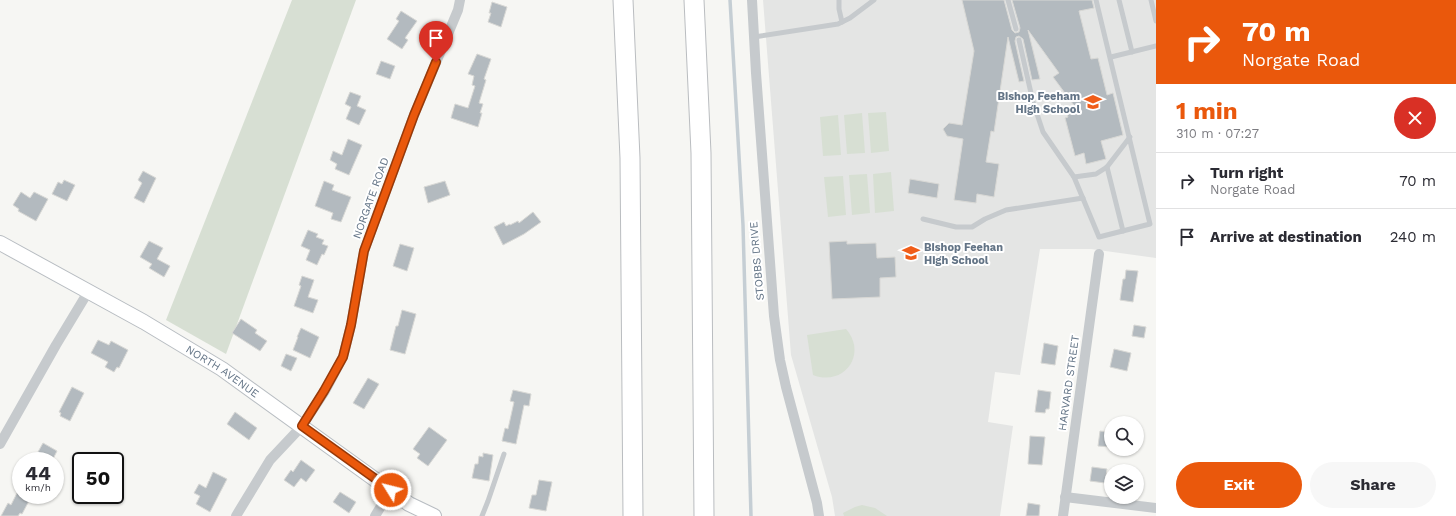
<!DOCTYPE html>
<meta charset="utf-8">
<style>
body{margin:0;font-family:"Work Sans",sans-serif;background:#f7f7f7;color:#2b2b33;height:100vh;display:flex;flex-direction:column;font-size:15px;white-space:nowrap}
*{box-sizing:border-box;margin:0}
p{font-size:13px;color:#7c7c81}
.icon{flex:none;width:22px;height:22px;fill:none;stroke:currentColor;stroke-width:2;stroke-linecap:round;stroke-linejoin:round}
.map{position:relative;flex:1;overflow:hidden}
.details{display:flex;flex-direction:column;background:#fff;width:300px}
.details>*{flex:none}
.hud{background:#ea580c;color:#fff;overflow:hidden}
.buttons{position:absolute;left:1104px;top:416px;display:grid;gap:8px}
.buttons a{display:grid;place-items:center;width:40px;height:40px;border-radius:50%;background:#fff;box-shadow:0 1px 3px #0004;font-size:20px}
.speed{position:absolute;left:12px;top:452px;display:flex;gap:8px;font-size:20px;font-weight:700;text-align:center}
.speed>*{display:grid;place-content:center;width:52px;height:52px;border-radius:50%;background:#fff;box-shadow:0 1px 3px #0004;line-height:1}
.speed small{font-size:10px;font-weight:400}
.speed .limit{border:2px solid #111;border-radius:6px;background:#fff;color:#111}
.pin{position:absolute;display:grid;place-items:center;width:34px;height:34px;color:#fff;margin:-41px -17px;border-radius:50% 50% 50% 0;rotate:-45deg;box-shadow:0 0 4px #0007}
.pin .icon{rotate:45deg}
.me{position:absolute;width:44px;margin:-22px;rotate:306deg;stroke-linejoin:round;filter:drop-shadow(0 0 3px #0008)}
.turn{display:flex;align-items:center;gap:14px;height:84px;padding:0 20px;font-size:18px}
.turn .icon{width:52px;height:52px;stroke-width:2.5}
.turn b{display:block;font-size:28px;line-height:34px}
.round{display:grid;place-items:center;flex:none;width:42px;height:42px;border-radius:21px;background:#f7f7f7}
.head{display:flex;align-items:center;justify-content:space-between;height:68px;padding:0 20px}
h1{font-size:24px;font-weight:700;line-height:30px;color:#ea580c}
.action{display:flex;gap:8px;margin-top:auto;padding:8px 20px}
.action a{flex:1;height:46px;border-radius:24px;background:#ea580c;color:#fff;font-size:16px;font-weight:700;line-height:46px;text-align:center}
.action a+a{background:#f7f7f7;color:#2b2b33}
ul{padding:0;list-style:none}
li{display:flex;align-items:center;gap:12px;height:56px;padding:0 20px;border-top:1px solid #e1e1e2}
li div{flex:1}
li b{display:block;font-size:15px}
li em{font-style:normal}
main{display:flex;flex:1;min-height:0}
.map>svg:first-child{display:block}
.built{fill:#e4e5e4}
.green{fill:#d7dfd3}
.lines{fill:none;stroke-linecap:round;stroke-linejoin:round}
.stream{stroke:#c5ced4;stroke-width:3.5}
.building{fill:#b3babf;stroke:#d8d8d5}
.secondary-casing{stroke:#b8bdc2;stroke-width:16}
.motorway-casing{stroke:#babdc0;stroke-width:21}
.service{stroke:#c6cacd;stroke-width:5}
.minor{stroke:#c6cacd;stroke-width:10}
.secondary{stroke:#fff;stroke-width:14}
.motorway{stroke:#fff;stroke-width:19}
.route-casing{stroke:#983908;stroke-width:10}
.route{stroke:#ea580c;stroke-width:7}
.labels{text-anchor:middle;dominant-baseline:central;stroke-width:4;stroke-linejoin:round;paint-order:stroke}
.poi-label{font-size:11px;font-weight:bold;fill:#637486;stroke:#fff;text-anchor:end}
.street-label{font-size:11px;fill:#637486;stroke:#fff}
</style>
<main>
<div class="map">
<svg width="1156" height="516" viewBox="0 0 1156 516">
<rect width="100%" height="100%" fill="#f6f6f3"/>
<polygon class="built" points="763,0 1156,0 1156,258 1091,249 1040,249 1020,375 995,372 988,422 1013,426 1000,516 835,516 832,497 791,355"/>
<g class="green">
<polygon points="292,0 356,0 226,354 166,320"/>
<polygon points="886,112 889,151 871,153 868,113"/>
<polygon points="862,113 865,153 847,154 844,115"/>
<polygon points="838,115 841,155 823,156 820,117"/>
<polygon points="891,172 894,211 875,213 873,174"/>
<polygon points="867,174 870,213 852,215 849,175"/>
<polygon points="843,176 846,215 828,217 824,177"/>
<path d="M846,329c22,25 -2,58 -33,46l-6,-40z"/>
<polygon points="862,505 875,508 887,516 844,516 843,513 855,507"/>
</g>
<g class="lines">
<polyline class="stream" points="730,0 743,225 751,516"/>
</g>
<g class="building">
<polygon points="962,0 1004,0 1012,30 1015,33 1019,32 1020,28 1012,0 1092,0 1094,8 1079,11 1091,59 1098,58 1107,95 1113,93 1123,135 1101,141 1106,159 1086,164 1084,153 1075,156 1065,118 1068,117 1066,111 1076,108 1053,77 1059,73 1028,30 1040,79 1032,80 1023,39 1019,36 1016,37 1015,41 1024,81 1019,82 1008,37 994,132 991,131 986,162 999,164 994,197 977,194 976,203 954,200 963,139 947,136 943,129 949,123 962,125 974,51"/>
<polygon points="492,2 507,7 501,27 488,22 491,13 489,13"/>
<polygon points="401,11 417,21 405,38 408,40 402,49 387,39 399,21 396,19"/>
<polygon points="477,54 491,59 484,79 486,80 479,103 483,104 480,113 482,113 478,127 451,118 455,104 468,108 475,86 472,85 474,76 468,74"/>
<polygon points="381,61 395,66 390,79 376,74"/>
<polygon points="350,92 361,96 357,106 366,110 359,125 346,119 351,107 345,104"/>
<polygon points="348,139 362,145 349,175 335,169 337,164 330,160 333,151 342,155"/>
<polygon points="143,171 156,178 144,203 134,198 142,183 138,180"/>
<polygon points="910,179 939,184 937,198 908,193"/>
<polygon points="64,180 75,185 67,201 52,194 58,182 62,184"/>
<polygon points="324,181 334,185 332,190 351,197 341,222 331,219 333,213 315,206"/>
<polygon points="445,181 450,195 428,203 424,187"/>
<polygon points="21,192 30,198 34,192 48,199 36,221 18,211 19,209 13,205"/>
<polygon points="533,212 541,222 524,234 503,245 494,227 504,222 506,226 510,224 510,225 518,221 519,223"/>
<polygon points="308,230 318,234 316,237 324,240 322,244 328,246 324,255 322,254 317,265 306,260 310,250 301,246"/>
<polygon points="149,241 163,248 157,259 170,266 164,277 149,268 152,264 140,257"/>
<polygon points="847,241 847,244 876,243 877,258 895,257 896,277 880,278 880,297 832,299 829,242"/>
<polygon points="400,244 414,248 407,271 393,266"/>
<polygon points="1126,270 1138,271 1133,302 1120,300 1123,279 1125,279"/>
<polygon points="302,276 314,280 308,297 318,300 313,313 294,306 301,286 299,285"/>
<polygon points="402,310 416,314 405,354 390,350 396,326 398,326"/>
<polygon points="241,319 257,330 255,333 267,341 260,351 232,333"/>
<polygon points="1134,325 1146,327 1144,338 1132,336"/>
<polygon points="301,328 319,337 310,358 293,350 298,337 297,337"/>
<polygon points="98,340 109,345 111,341 128,350 119,368 117,367 114,372 105,367 108,362 91,353"/>
<polygon points="1044,343 1058,346 1055,365 1041,363"/>
<polygon points="1114,349 1131,353 1127,371 1110,367"/>
<polygon points="286,354 297,358 291,371 281,366"/>
<polygon points="368,378 379,384 364,409 353,403"/>
<polygon points="72,387 84,393 70,421 60,416 61,413 59,412"/>
<polygon points="513,390 531,394 529,406 524,405 516,444 502,441 505,428 508,429 514,402 510,401"/>
<polygon points="1038,390 1051,392 1049,409 1046,409 1045,413 1035,412"/>
<polygon points="235,412 257,428 249,440 227,424"/>
<polygon points="429,427 447,440 428,466 417,458 420,454 413,449"/>
<polygon points="1100,431 1111,432 1111,447 1098,446"/>
<polygon points="1030,436 1045,437 1042,465 1028,464"/>
<polygon points="43,443 57,451 52,461 33,461"/>
<polygon points="483,453 493,455 489,481 472,478 475,464 478,464 479,456 483,457"/>
<polygon points="301,460 315,470 306,482 301,478 294,487 284,480 291,470 293,472"/>
<polygon points="1092,467 1107,469 1105,483 1090,481"/>
<polygon points="213,472 227,479 210,512 196,504 200,496 194,493 199,484 206,488"/>
<polygon points="539,480 552,482 546,511 529,508 532,495 536,495"/>
<polygon points="340,492 356,502 349,513 333,502"/>
<polygon points="17,493 30,499 22,514 20,513 18,516 1,516 8,503 11,505"/>
<polygon points="1028,503 1040,505 1039,516 1026,516"/>
</g>
<g class="lines">
<g class="secondary-casing">
<g id="secondary">
<path id="s1" d="M0,243l144,79 78,47 187,135 25,12"/>
</g>
</g>
<g class="motorway-casing">
<g id="motorway">
<polyline points="623,0 630,158 633,516"/>
<polyline points="694,0 701,153 704,516"/>
</g>
</g>
<g class="service">
<polyline points="839,0 839,9 842,22"/>
<polyline points="1008,0 1016,29"/>
<polyline points="1119,0 1132,52"/>
<polyline points="1151,0 1156,21"/>
<polyline points="754,37 838,24 850,18 874,0"/>
<polyline points="1019,40 1033,102 1043,132 1074,177 1099,237 1150,224 1096,0"/>
<polyline points="1111,57 1156,46"/>
<polyline points="1107,167 1123,231"/>
<polyline points="1074,177 1096,174 1107,167 1130,137"/>
<polyline points="923,219 956,227 972,227 985,219 1006,210 1083,198"/>
<polyline points="482,516 488,501 504,454"/>
</g>
<g class="minor">
<polyline points="752,0 756,73 774,316 780,360 786,387 817,503 819,516"/>
<polyline points="0,444 56,345 88,292"/>
<polyline points="1065,497 1156,508"/>
<polyline points="236,516 270,460 302,426 325,391 343,357 351,325 364,251 414,115 458,10 460,0"/>
<polyline points="375,516 391,490"/>
<polyline points="1063,516 1099,254"/>
</g>
<use href="#secondary" class="secondary"/>
<use href="#motorway" class="motorway"/>
</g>
<g class="lines">
<g class="route-casing">
<polyline id="route" points="391,490 302,426 324,391 343,357 351,325 364,251 414,115 436,62"/>
</g>
<use href="#route" class="route"/>
</g>
<defs>
<g id="school-bare" transform="scale(1.38)"><path d="M0-5L7-2L0 1L-7-2ZM-4 1L0 2.5L4 1V4Q0 6-4 4Z" fill="#f05d19" stroke="#fff" stroke-width="2.5" paint-order="stroke"/></g>
</defs>
<g fill-rule="evenodd">
<use href="#school-bare" x="1093" y="102"/>
<use href="#school-bare" x="911" y="253"/>
</g>
<g class="labels">
<g class="poi-label">
<text x="1080" y="96">Bishop Feeham<tspan x="1080" dy="13">High School</tspan></text>
<text x="924" y="247" text-anchor="start">Bishop Feehan<tspan x="924" dy="13">High School</tspan></text>
</g>
<g class="street-label">
<text transform="translate(371 198) rotate(-70)">NORGATE ROAD</text>
<text transform="translate(757 261) rotate(-95)">STOBBS DRIVE</text>
<text stroke="none"><textPath href="#s1" startOffset="257">NORTH AVENUE</textPath></text>
<text transform="translate(1069 383) rotate(-82)">HARVARD STREET</text>
</g>
</g>
</svg>
<div class="buttons">
<a><svg class="icon" aria-label="search" viewBox="0 0 24 24"><circle cx="10" cy="10" r="6"/><path d="M15 15l6 6"/></svg></a>
<a><svg class="icon" aria-label="layers" viewBox="0 0 24 24"><path d="M12 4l9 5-9 5-9-5zM3 14l9 5 9-5"/></svg></a>
</div>
<div class="speed"><div>44<small>km/h</small></div><div class="limit">50</div></div>
<div class="pin" style="left:436px;top:62px;background:#d93025"><svg class="icon" aria-label="arrive" viewBox="0 0 24 24"><path d="M6 21V4h12l-3 4 3 4H6"/></svg></div>
<svg class="me" style="left:391px;top:490px" viewBox="-20 -20 40 40"><circle r="17" fill="#ea580c" stroke="#fff" stroke-width="3"/><path d="M0-11L8 9 0 5-8 9z" fill="#fff"/></svg>
</div>
<section class="details">
<div class="hud">
<div class="turn"><svg class="icon" aria-label="right" viewBox="0 0 24 24"><path d="M7 20v-9h11M14 6l5 5-5 5"/></svg><div><b>70 m</b>Norgate Road</div></div>
</div>
<div class="head"><div><h1>1 min</h1><p>310 m · 07:27</p></div><a class="round" style="background:#d93025;color:#fff"><svg class="icon" aria-label="close" viewBox="0 0 24 24"><path d="M6 6l12 12M18 6L6 18"/></svg></a></div>
<ul>
<li><svg class="icon" aria-label="right" viewBox="0 0 24 24"><path d="M7 20v-9h11M14 6l5 5-5 5"/></svg><div><b>Turn right</b><p>Norgate Road</p></div><em>70 m</em></li>
<li><svg class="icon" aria-label="arrive" viewBox="0 0 24 24"><path d="M6 21V4h12l-3 4 3 4H6"/></svg><div><b>Arrive at destination</b></div><em>240 m</em></li>
</ul>
<div class="action"><a>Exit</a><a>Share</a></div>
</section>
</main>
